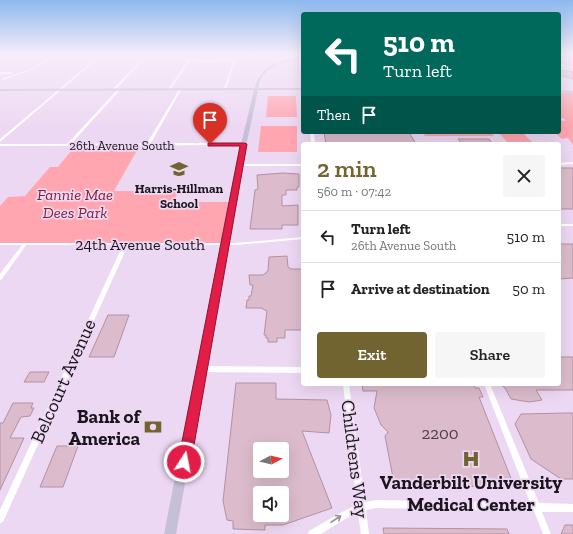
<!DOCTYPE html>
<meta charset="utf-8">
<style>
body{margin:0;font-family:"Zilla Slab",serif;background:#f6f6f6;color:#222;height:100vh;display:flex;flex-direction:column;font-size:15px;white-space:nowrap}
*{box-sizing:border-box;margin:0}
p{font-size:13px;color:#767676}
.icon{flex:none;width:22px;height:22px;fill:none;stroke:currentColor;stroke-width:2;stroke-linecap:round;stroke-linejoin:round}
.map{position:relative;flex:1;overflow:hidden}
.sheet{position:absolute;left:301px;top:142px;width:260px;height:244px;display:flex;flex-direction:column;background:#fff;border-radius:4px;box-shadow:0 4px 16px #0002}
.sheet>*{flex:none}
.banner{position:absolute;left:301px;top:12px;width:260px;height:122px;border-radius:4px;box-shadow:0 4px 16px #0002;background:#00695c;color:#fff;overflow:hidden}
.needle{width:26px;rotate:83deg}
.tools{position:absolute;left:253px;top:442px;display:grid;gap:8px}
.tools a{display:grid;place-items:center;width:36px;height:36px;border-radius:4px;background:#fff;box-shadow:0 4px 16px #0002;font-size:20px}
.pin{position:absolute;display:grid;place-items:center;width:34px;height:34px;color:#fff;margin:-41px -17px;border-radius:50% 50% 50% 0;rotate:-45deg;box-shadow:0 0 4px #0007}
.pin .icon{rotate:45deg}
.me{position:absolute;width:44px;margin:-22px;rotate:11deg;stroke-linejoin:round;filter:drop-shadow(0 0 3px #0008)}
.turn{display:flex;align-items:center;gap:14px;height:84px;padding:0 16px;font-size:18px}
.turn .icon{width:52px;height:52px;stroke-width:2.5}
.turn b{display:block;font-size:28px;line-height:34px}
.then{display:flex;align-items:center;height:38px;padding:0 16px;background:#0003;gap:8px;font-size:15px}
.round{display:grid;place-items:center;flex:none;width:42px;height:42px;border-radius:4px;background:#f6f6f6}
.head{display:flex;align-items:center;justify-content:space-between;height:68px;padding:0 16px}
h1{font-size:24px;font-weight:600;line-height:30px;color:#726431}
.action{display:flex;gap:8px;margin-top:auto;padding:8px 16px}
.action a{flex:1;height:46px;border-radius:4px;background:#726431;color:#fff;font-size:16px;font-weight:600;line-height:46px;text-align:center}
.action a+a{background:#f6f6f6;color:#222}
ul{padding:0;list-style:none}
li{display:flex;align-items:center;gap:12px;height:52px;padding:0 16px;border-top:1px solid #e0e0e0}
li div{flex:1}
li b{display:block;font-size:15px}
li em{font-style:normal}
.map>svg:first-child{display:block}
.green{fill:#ffa6b0}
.building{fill:#dcbccc;stroke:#b092a2;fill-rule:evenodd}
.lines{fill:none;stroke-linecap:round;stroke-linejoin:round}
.minor{fill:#fff;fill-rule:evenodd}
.secondary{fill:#c5c0d8;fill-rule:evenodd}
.primary{fill:#c8bff5;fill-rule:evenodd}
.oneway{stroke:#989599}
.route{fill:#e11d48;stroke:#92132f}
.labels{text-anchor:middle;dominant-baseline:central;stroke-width:3.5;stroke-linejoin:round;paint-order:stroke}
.far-street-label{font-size:13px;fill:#1b141d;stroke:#edd8f3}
.far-poi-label{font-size:13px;font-weight:bold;fill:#1b141d;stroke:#edd8f3}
.park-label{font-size:16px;font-style:italic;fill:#851f36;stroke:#edd8f3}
.street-label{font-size:16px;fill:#1b141d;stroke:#edd8f3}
.near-number-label{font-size:17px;fill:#4b3e49}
.near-street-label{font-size:19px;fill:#1b141d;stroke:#edd8f3}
.near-poi-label{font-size:19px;font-weight:bold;fill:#1b141d;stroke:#edd8f3;text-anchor:end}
</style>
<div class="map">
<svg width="573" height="534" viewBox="0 0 573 534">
<rect width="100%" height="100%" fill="#edd8f3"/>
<g class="green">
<polygon points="559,93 573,93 573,145 568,138 562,139 554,132 559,132 559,120 565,121 565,119 559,118"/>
<polygon points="268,96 296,96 297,117 266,117"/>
<polygon points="261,126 297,126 297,152 258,152"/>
<polygon points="422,132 490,132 494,136 425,136"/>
<polygon points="500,134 524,134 533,143 555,143 557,144 509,144"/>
<polygon points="76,145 140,145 114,191 178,191 174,202 233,202 225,244 0,244 0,206 8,197 25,196 50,167 58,167"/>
</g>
<g class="building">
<polygon points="559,70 573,72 573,79 559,75"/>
<polygon points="324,132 409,132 416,144 326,144"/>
<polygon points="458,139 489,139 493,144 462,144"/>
<rect x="559" y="168" width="14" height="41"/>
<polygon points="283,173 299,174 299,187 297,187 297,190 286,190 286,195 282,195 282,206 298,205 298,225 282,225 282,229 250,229 255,190 258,189 257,175"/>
<polygon points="559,244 573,244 573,278 559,279"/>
<polygon points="287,256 288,267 291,269 303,269 303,330 285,330 285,338 277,338 277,342 268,342 268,338 266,338 266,335 264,335 267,311 261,308 246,308 247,300 249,300 249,296 251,296 253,285 250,285 249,275 263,275 268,271 269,257"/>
<polygon points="108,315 129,315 114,357 89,357"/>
<polygon points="559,357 573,357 573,390 536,390 542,400 529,402 511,399 505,388 500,384 559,384"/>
<polygon points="30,372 49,372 44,382 24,382"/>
<path d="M236,383h40v16l51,1 4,15 -2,18 -27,-2 30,77 -49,17h-18v5l-32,-1v-8l-6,-1 -4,-19zM260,449h22v22h-22zM260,493h22v22h-22z"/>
<polygon points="362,384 474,384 475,388 479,388 483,397 479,397 514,486 399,487 394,483 385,436 388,432 381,425 374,408 377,391 363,391"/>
<polygon points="13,403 33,403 31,408 34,408 30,416 21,417 10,438 24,438 0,490 0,423 3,423"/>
<polygon points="567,413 573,413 573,479 561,479 531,459 515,424 521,414"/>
<polygon points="57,446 78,446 63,487 40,487"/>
<polygon points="565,525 573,525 573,534 561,534"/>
<polygon points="383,528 507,529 509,534 384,534"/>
</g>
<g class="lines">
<g class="minor">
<polygon points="54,54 57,54 36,68 3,80 1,79 34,68"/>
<polygon points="85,54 169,54 184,59 208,60 235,58 255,54 261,54 236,59 226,89 225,90 224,89 234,60 208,62 190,61 170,90 169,91 168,90 187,61 183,60 165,55 148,55 115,90 114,88 146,55 102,55 0,142 0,139 100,55"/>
<polygon points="285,54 289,54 299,58 297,58"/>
<polygon points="561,54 565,54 559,57 559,55"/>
<polygon points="566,63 567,64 559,67 559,65"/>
<polygon points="0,72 11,72 12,73 11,74 0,74"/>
<polygon points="119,88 121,89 71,144 147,143 179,90 180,89 181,90 151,143 244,143 246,144 244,145 0,146 0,144 67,144"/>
<polygon points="310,132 314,132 315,144 311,144"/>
<polygon points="573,162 573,164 559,165 559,163"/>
<polygon points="238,164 303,164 303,166 239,166 237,165"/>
<rect x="559" y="224" width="14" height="2"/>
<polygon points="303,237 303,239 236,245 128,245 3,522 0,523 0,510 123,245 26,245 2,279 0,280 0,274 22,245 0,245 0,243 236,243"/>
<polygon points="202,366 303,367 303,373 202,372 200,371 199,369 200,367"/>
<polygon points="343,384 349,384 365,502 376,500 530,503 484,384 490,384 539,503 573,504 573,512 542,512 551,534 543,534 534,511 376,508 366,510 369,534 361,534 358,513 345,519 321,534 308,534 309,531 340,513 357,505"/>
</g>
<g class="secondary">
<path d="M303,56v2c-20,5 -40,7 -45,30h45v2h-45l-16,75 -66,369h-12l72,-369 18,-75 -254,1v-2l255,-1c5,-25 27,-27 48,-32z"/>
<polygon points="559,90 573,91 573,93 559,92"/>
</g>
<polygon class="primary" points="559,61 573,64 573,66 559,63"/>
</g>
<defs><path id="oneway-shaft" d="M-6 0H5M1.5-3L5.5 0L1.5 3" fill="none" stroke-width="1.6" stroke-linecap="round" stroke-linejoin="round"/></defs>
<use class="oneway" href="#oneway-shaft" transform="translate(336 519) rotate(-33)"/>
<linearGradient id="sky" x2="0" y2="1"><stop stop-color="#8db9ef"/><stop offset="0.42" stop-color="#f7edfa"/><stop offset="1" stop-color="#f7edfa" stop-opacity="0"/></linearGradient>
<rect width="573" height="129" fill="url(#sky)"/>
<polygon class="route" points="208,143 244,143 247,144 191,462 189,466 184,468 180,466 178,462 240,146 208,146"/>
<defs>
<g id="school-bare" transform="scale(1.38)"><path d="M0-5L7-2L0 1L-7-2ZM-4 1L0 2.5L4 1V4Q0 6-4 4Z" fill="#726431" stroke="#edd8f3" stroke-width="2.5" paint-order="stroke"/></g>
<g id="bank-bare" transform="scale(1.38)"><path d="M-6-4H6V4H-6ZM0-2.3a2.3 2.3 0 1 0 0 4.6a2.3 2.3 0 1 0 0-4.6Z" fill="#726431" stroke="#edd8f3" stroke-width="2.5" paint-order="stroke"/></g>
<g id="hospital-bare" transform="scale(1.38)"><path d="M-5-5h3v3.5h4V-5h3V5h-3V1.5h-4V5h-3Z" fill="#726431" stroke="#edd8f3" stroke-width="2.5" paint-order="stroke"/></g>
</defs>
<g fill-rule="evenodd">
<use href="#school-bare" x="179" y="169"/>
<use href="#bank-bare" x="153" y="427"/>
<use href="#hospital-bare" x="471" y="459"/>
</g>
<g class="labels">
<g class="far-street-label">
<text x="122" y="145">26th Avenue South</text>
</g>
<g class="far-poi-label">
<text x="179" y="188">Harris-Hillman<tspan x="179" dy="15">School</tspan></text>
</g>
<g class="park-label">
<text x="75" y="194">Fannie Mae<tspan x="75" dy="18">Dees Park</tspan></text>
</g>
<g class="street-label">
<text x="140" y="244">24th Avenue South</text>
</g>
<g class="near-number-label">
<text x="440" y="433">2200</text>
</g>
<g class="near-street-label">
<text transform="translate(63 381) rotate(-66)">Belcourt Avenue</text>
<text transform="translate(355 459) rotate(83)">Childrens Way</text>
</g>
<g class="near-poi-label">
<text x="140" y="416">Bank of<tspan x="140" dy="22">America</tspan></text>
<text x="471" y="482" text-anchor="middle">Vanderbilt University<tspan x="471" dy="22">Medical Center</tspan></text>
</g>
</g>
</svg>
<div class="tools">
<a><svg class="needle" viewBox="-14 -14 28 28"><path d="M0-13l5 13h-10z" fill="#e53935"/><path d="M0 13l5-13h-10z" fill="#767676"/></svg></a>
<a><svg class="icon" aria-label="sound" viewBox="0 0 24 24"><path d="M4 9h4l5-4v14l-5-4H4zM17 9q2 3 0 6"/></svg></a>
</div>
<div class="pin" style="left:210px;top:144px;background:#d93025"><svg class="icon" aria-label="arrive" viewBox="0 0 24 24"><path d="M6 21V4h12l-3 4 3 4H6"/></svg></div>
<svg class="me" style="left:184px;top:462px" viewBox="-20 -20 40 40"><circle r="17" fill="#e11d48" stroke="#fff" stroke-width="3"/><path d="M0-11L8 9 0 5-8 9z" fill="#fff"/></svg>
<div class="banner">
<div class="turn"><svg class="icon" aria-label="left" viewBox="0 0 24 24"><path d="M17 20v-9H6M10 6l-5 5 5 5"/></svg><div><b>510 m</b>Turn left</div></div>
<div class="then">Then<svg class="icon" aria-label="arrive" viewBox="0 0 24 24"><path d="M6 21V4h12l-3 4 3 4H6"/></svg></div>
</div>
<section class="sheet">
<div class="head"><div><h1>2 min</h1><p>560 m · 07:42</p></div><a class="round"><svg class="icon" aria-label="close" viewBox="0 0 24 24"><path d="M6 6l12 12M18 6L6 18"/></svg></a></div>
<ul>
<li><svg class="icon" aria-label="left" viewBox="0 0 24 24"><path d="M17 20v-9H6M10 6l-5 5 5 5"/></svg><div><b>Turn left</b><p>26th Avenue South</p></div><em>510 m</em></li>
<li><svg class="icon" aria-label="arrive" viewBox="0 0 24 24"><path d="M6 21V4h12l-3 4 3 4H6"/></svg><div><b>Arrive at destination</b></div><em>50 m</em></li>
</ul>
<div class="action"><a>Exit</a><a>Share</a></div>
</section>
</div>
